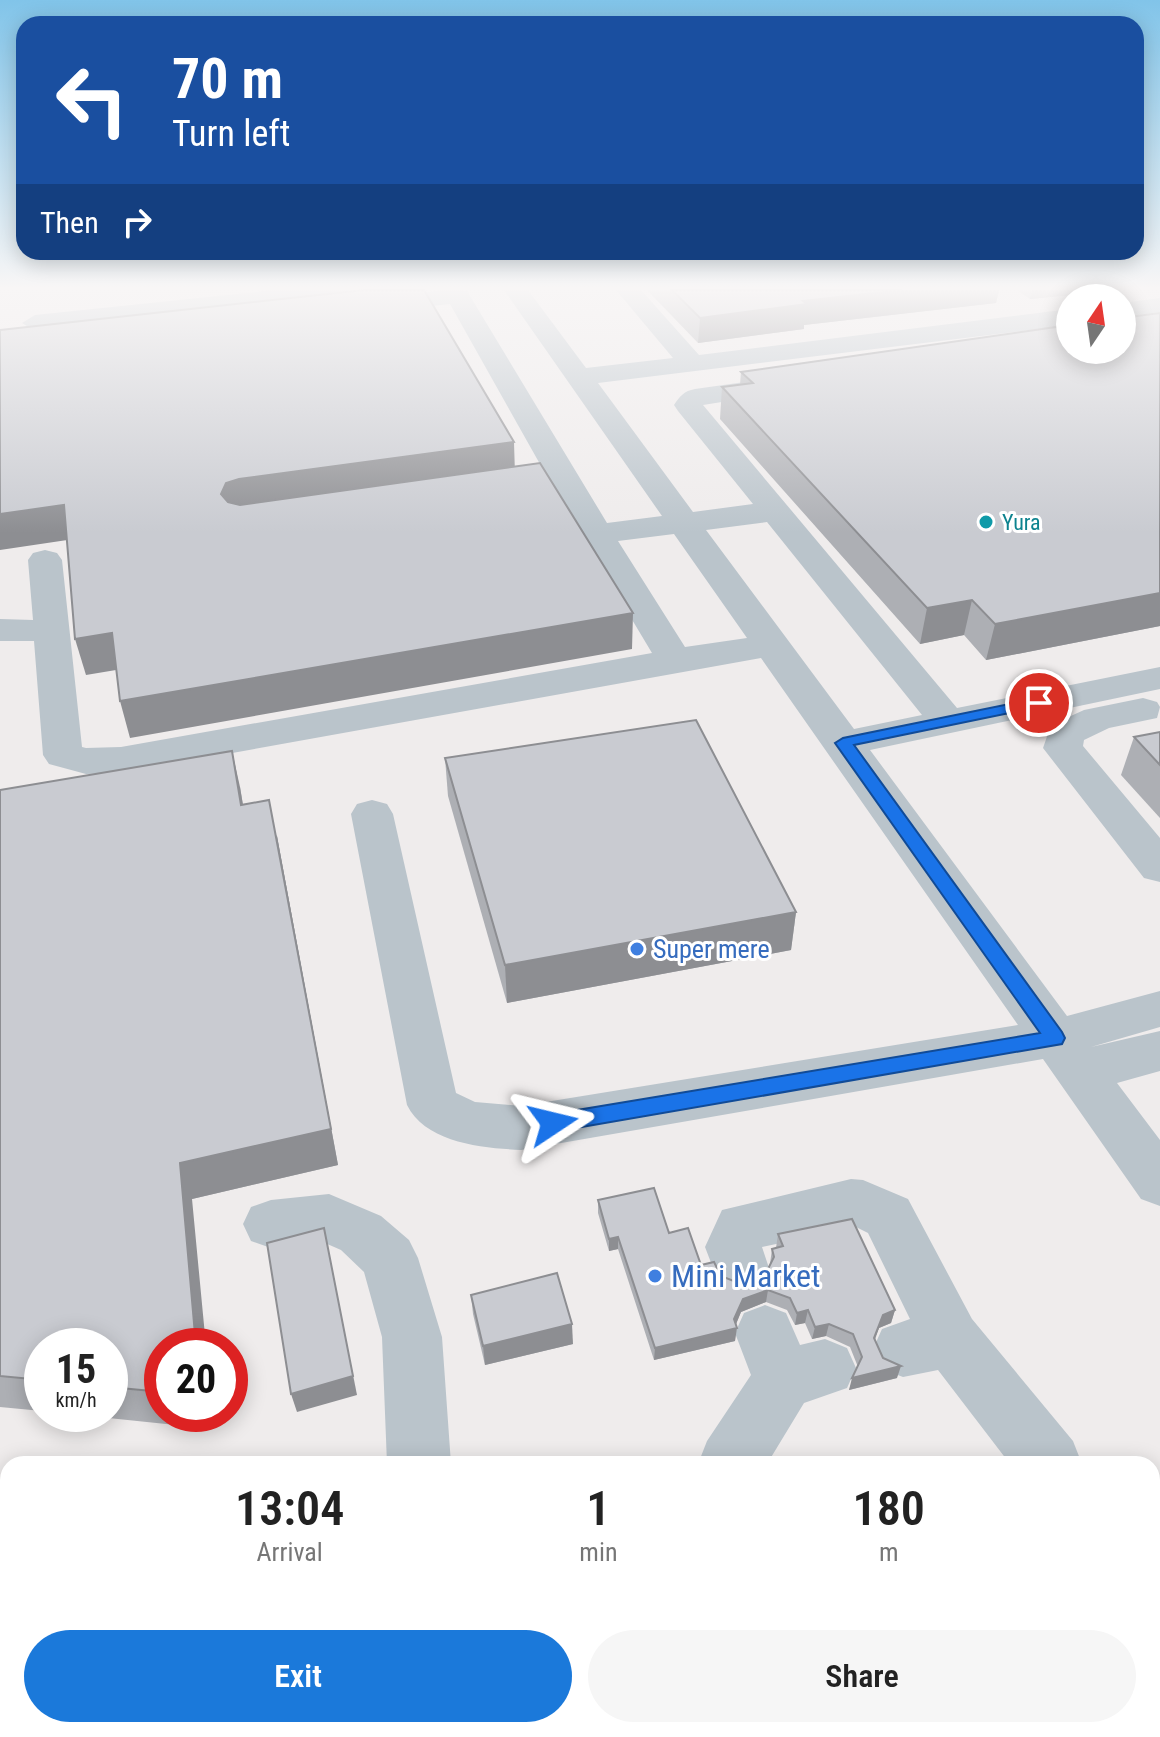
<!DOCTYPE html>
<style>
body{margin:0;font-family:"Roboto Condensed",sans-serif;background:#f6f6f6;color:#222;height:100vh;display:flex;flex-direction:column;font-size:30px;white-space:nowrap}
*{box-sizing:border-box;margin:0}
p{font-size:26px;color:#767676}
.icon{flex:none;width:44px;height:44px;fill:none;stroke:currentColor;stroke-width:2;stroke-linecap:round;stroke-linejoin:round}
.map{position:relative;flex:1;overflow:hidden}
.sheet{position:absolute;left:0px;top:1456px;width:1160px;height:282px;display:flex;flex-direction:column;background:#fff;border-radius:24px 24px 0 0;box-shadow:0 4px 20px #0003}
.sheet>*{flex:none}
.top-card{position:absolute;left:16px;top:16px;width:1128px;height:244px;border-radius:24px;box-shadow:0 4px 20px #0003;background:#1a4fa0;color:#fff;overflow:hidden}
.needle{width:52px;rotate:13deg}
.tools{position:absolute;left:1056px;top:284px;display:grid;gap:16px}
.tools a{display:grid;place-items:center;width:80px;height:80px;border-radius:50%;background:#fff;box-shadow:0 4px 20px #0003;font-size:40px}
.speed{position:absolute;left:24px;top:1328px;display:flex;gap:16px;font-size:40px;font-weight:700;text-align:center}
.speed>*{display:grid;place-content:center;width:104px;height:104px;border-radius:50%;background:#fff;box-shadow:0 4px 20px #0003;line-height:1}
.speed small{font-size:20px;font-weight:400}
.speed .limit{border:12px solid #d22;background:#fff;color:#111}
.pin{position:absolute;display:grid;place-items:center;width:68px;height:68px;color:#fff;margin:-34px;border:4px solid #fff;border-radius:50%;box-shadow:0 2px 8px #0007}
.me{position:absolute;width:88px;margin:-44px;rotate:80deg;stroke-linejoin:round;filter:drop-shadow(0 0 6px #0008)}
.turn{display:flex;align-items:center;gap:28px;height:168px;padding:0 24px;font-size:36px}
.turn .icon{width:104px;height:104px;stroke-width:2.5}
.turn b{display:block;font-size:56px;line-height:68px}
.then{display:flex;align-items:center;height:76px;padding:0 24px;background:#0003;gap:16px;font-size:30px}
.eta{display:flex;justify-content:space-evenly;align-items:center;height:136px;text-align:center}
.eta b{font-size:48px;font-weight:600;line-height:56px}
.button{display:flex;gap:16px;margin-top:auto;padding:16px 24px}
.button a{flex:1;height:92px;border-radius:48px;background:#1b79da;color:#fff;font-size:32px;font-weight:600;line-height:92px;text-align:center}
.button a+a{background:#f6f6f6;color:#222}
.map>svg:first-child{display:block}
.lines{fill:none;stroke-linecap:round;stroke-linejoin:round}
.minor{fill:#bac4cb;fill-rule:evenodd}
.wall{fill:#adafb4}
.shaded-wall{fill:#8d8e92}
.building{fill:#c9cbd1;stroke:#8d8e92;stroke-width:2}
.route{fill:#1a73e8;stroke:#114b97;stroke-width:2}
.culture-dot{fill:#0f9aa8;stroke:#fff;stroke-width:3}
.shop-dot{fill:#3f7fe0;stroke:#fff;stroke-width:3}
.labels{text-anchor:middle;dominant-baseline:central;stroke-width:6;stroke-linejoin:round;paint-order:stroke}
.far-culture-label{font-size:22px;fill:#0d838f;stroke:#fff;text-anchor:start}
.shop-label{font-size:26px;fill:#366cbe;stroke:#fff;text-anchor:start}
.near-shop-label{font-size:32px;fill:#366cbe;stroke:#fff;text-anchor:start}
</style>
<div class="map">
<svg width="1160" height="1737" viewBox="0 0 1160 1737">
<rect width="100%" height="100%" fill="#efecec"/>
<g class="lines">
<g class="minor">
<polygon points="274,290 355,290 343,297 35,331 22,323 35,315"/>
<path d="M445,290l22,1 140,232 55,-7 -158,-226h24l58,78 87,-10 -57,-68h25l58,65 371,-46v16l-472,58 95,129 60,-8 -75,-93 -4,-6c6,-9 10,-14 21,-16l85,-12 10,2 4,6 -4,6 -87,14 254,303 203,-41v22l-290,61 197,266 93,-25v36l-69,20 69,-16v40l-43,12 43,57v66l-19,-7 -98,-140 -522,91c-39,-2 -95,-7 -114,-45l-56,-291 6,-10 15,-4 15,4 6,10 63,279 19,9 46,4 497,-81 -257,-367 -640,115 -35,1 -37,-10 -6,-9 -9,-114h-34v-22l33,1 -5,-60 5,-7 12,-3 12,3 5,7 20,187 4,1 35,-1 531,-94 -97,-162h-30l-4,-7 4,-7 20,-4 -95,-169 -81,9 -12,-7 12,-7zM767,522l155,193 -68,14 -148,-199zM674,534l73,104 -62,9 -67,-106z"/>
<polygon points="1160,298 1160,312 1122,317 1122,303"/>
<polygon points="1143,698 1157,702 1160,707 1157,718 1109,728 1084,740 1083,746 1160,838 1160,882 1144,878 1043,748 1051,725 1084,710"/>
<polygon points="851,1179 863,1180 908,1199 972,1319 1073,1441 1082,1464 1010,1464 938,1370 903,1377 882,1369 873,1349 882,1329 910,1319 868,1233 856,1227 762,1247 769,1268 760,1286 740,1294 720,1286 705,1247 722,1210"/>
<polygon points="329,1194 381,1216 409,1240 418,1258 442,1337 451,1464 387,1464 382,1337 364,1272 341,1250 325,1243 271,1248 251,1241 243,1224 251,1207 271,1200"/>
<polygon points="765,1305 786,1313 800,1345 825,1339 847,1348 856,1368 847,1388 804,1403 767,1464 698,1464 707,1441 751,1375 735,1333 744,1313"/>
<polygon points="1152,1560 1160,1563 1160,1639 1152,1635"/>
<polygon points="0,1574 8,1575 8,1645 0,1644"/>
<rect x="1152" y="1647" width="8" height="72"/>
<polygon points="186,1730 260,1730 259,1737 185,1737"/>
<polygon points="987,1730 1061,1730 1063,1737 989,1737"/>
</g>
</g>
<g class="wall">
<polygon points="647,290 999,290 996,303 804,325 804,329 698,343"/>
<polygon points="1017,290 1082,290 1081,294 1030,299"/>
<polygon points="1160,313 1160,626 986,660 964,635 920,644 720,419 722,387 740,385 741,372"/>
<polygon points="1160,732 1160,818 1121,775 1134,737"/>
<polygon points="445,758 796,912 791,950 507,1003 448,796"/>
<polygon points="240,787 243,805 277,836 338,1165 192,1199 162,1346 162,1414 213,1414 214,1429 70,1414 110,1414 110,1346 42,1346 42,1411 0,1407 0,790"/>
<polygon points="598,1200 669,1233 701,1265 721,1276 741,1284 765,1275 770,1264 772,1249 776,1248 778,1234 895,1310 891,1323 879,1328 875,1340 883,1358 897,1378 849,1390 858,1367 850,1347 826,1336 812,1339 805,1323 795,1325 787,1310 766,1302 741,1312 736,1324 735,1341 654,1360 618,1249 609,1251 598,1213"/>
<polygon points="471,1295 573,1344 485,1365 473,1314"/>
</g>
<g class="shaded-wall">
<polygon points="902,290 999,290 996,303 804,325 804,329 698,343 700,318 803,301"/>
<polygon points="1032,290 1082,290 1081,294 1030,299"/>
<polygon points="514,442 515,475 233,517 221,494 226,483 239,479"/>
<polygon points="64,505 74,539 0,550 0,514"/>
<polygon points="1160,593 1160,626 986,660 995,624"/>
<polygon points="972,600 964,635 920,644 927,608"/>
<polygon points="633,613 632,649 130,738 120,701"/>
<polygon points="112,633 122,669 86,675 75,639"/>
<polygon points="232,751 240,787 249,842 241,805"/>
<polygon points="277,836 338,1165 192,1199 206,1346 196,1346 180,1163"/>
<polygon points="796,912 791,950 507,1003 505,965"/>
<polygon points="324,1228 357,1395 297,1412 291,1394"/>
<polygon points="618,1237 618,1249 609,1251 609,1239"/>
<polygon points="768,1290 766,1302 741,1312 734,1329 737,1328 735,1341 654,1360 655,1348 734,1319 743,1299"/>
<polygon points="808,1310 805,1323 795,1325 797,1313"/>
<polygon points="895,1310 891,1323 879,1328 870,1350 883,1315"/>
<polygon points="572,1324 573,1344 485,1365 483,1346"/>
<polygon points="829,1324 826,1336 812,1339 815,1327"/>
<polygon points="901,1366 897,1378 849,1390 852,1378"/>
<polygon points="208,1414 213,1414 214,1429"/>
</g>
<g class="building">
<polygon points="364,290 424,290 514,442 239,479 226,483 221,494 228,502 240,505 540,463 633,613 120,701 112,633 75,639 64,505 0,514 0,330"/>
<polygon points="672,290 902,290 803,301 807,304 700,318"/>
<polygon points="1160,313 1160,593 995,624 972,600 927,608 722,387 753,383 741,372 1070,325 1070,350 1122,350 1122,318"/>
<polygon points="696,720 796,912 505,965 445,758"/>
<polygon points="1160,732 1160,765 1134,737"/>
<polygon points="232,751 241,805 269,800 331,1129 180,1163 196,1346 162,1346 162,1392 110,1387 110,1346 42,1346 42,1380 0,1376 0,790"/>
<polygon points="654,1188 669,1233 688,1228 701,1265 714,1262 721,1276 741,1284 765,1275 774,1257 772,1249 783,1246 778,1234 852,1219 895,1310 883,1315 874,1338 883,1358 901,1366 852,1378 862,1357 853,1334 829,1324 815,1327 808,1310 797,1313 790,1298 768,1290 743,1299 734,1319 737,1328 655,1348 618,1237 609,1239 598,1200"/>
<polygon points="324,1228 353,1376 291,1394 267,1243"/>
<polygon points="557,1273 572,1324 483,1346 471,1295"/>
</g>
<linearGradient id="sky" x2="0" y2="1"><stop stop-color="#81c4e9"/><stop offset="0.54" stop-color="#f8f6f6"/><stop offset="1" stop-color="#f8f6f6" stop-opacity="0"/></linearGradient>
<rect width="1160" height="533" fill="url(#sky)"/>
<polygon class="route" points="1039,698 1047,703 1044,706 854,745 1062,1032 1065,1038 1062,1044 553,1132 545,1129 542,1123 545,1117 553,1114 1040,1033 835,743 843,738"/>
<circle class="culture-dot" cx="986" cy="522" r="8"/>
<g class="shop-dot">
<circle cx="637" cy="949" r="8"/>
<circle cx="655" cy="1276" r="8"/>
</g>
<g class="labels">
<g class="far-culture-label">
<text x="1002" y="522">Yura</text>
</g>
<g class="shop-label">
<text x="653" y="949">Super mere</text>
</g>
<g class="near-shop-label">
<text x="671" y="1276">Mini Market</text>
</g>
</g>
</svg>
<div class="tools">
<a><svg class="needle" viewBox="-14 -14 28 28"><path d="M0-13l5 13h-10z" fill="#e53935"/><path d="M0 13l5-13h-10z" fill="#767676"/></svg></a>
</div>
<div class="speed"><div>15<small>km/h</small></div><div class="limit">20</div></div>
<div class="pin" style="left:1039px;top:703px;background:#d93025"><svg class="icon" aria-label="arrive" viewBox="0 0 24 24"><path d="M6 21V4h12l-3 4 3 4H6"/></svg></div>
<svg class="me" style="left:553px;top:1123px" viewBox="-20 -20 40 40"><path d="M0-17L14 15 0 8-14 15z" fill="#1a73e8" stroke="#fff" stroke-width="4"/></svg>
<div class="top-card">
<div class="turn"><svg class="icon" aria-label="left" viewBox="0 0 24 24"><path d="M17 20v-9H6M10 6l-5 5 5 5"/></svg><div><b>70 m</b>Turn left</div></div>
<div class="then">Then<svg class="icon" aria-label="right" viewBox="0 0 24 24"><path d="M7 20v-9h11M14 6l5 5-5 5"/></svg></div>
</div>
<section class="sheet">
<div class="eta">
<div><b>13:04</b><p>Arrival</p></div>
<div><b>1</b><p>min</p></div>
<div><b>180</b><p>m</p></div>
</div>
<div class="button"><a>Exit</a><a>Share</a></div>
</section>
</div>
